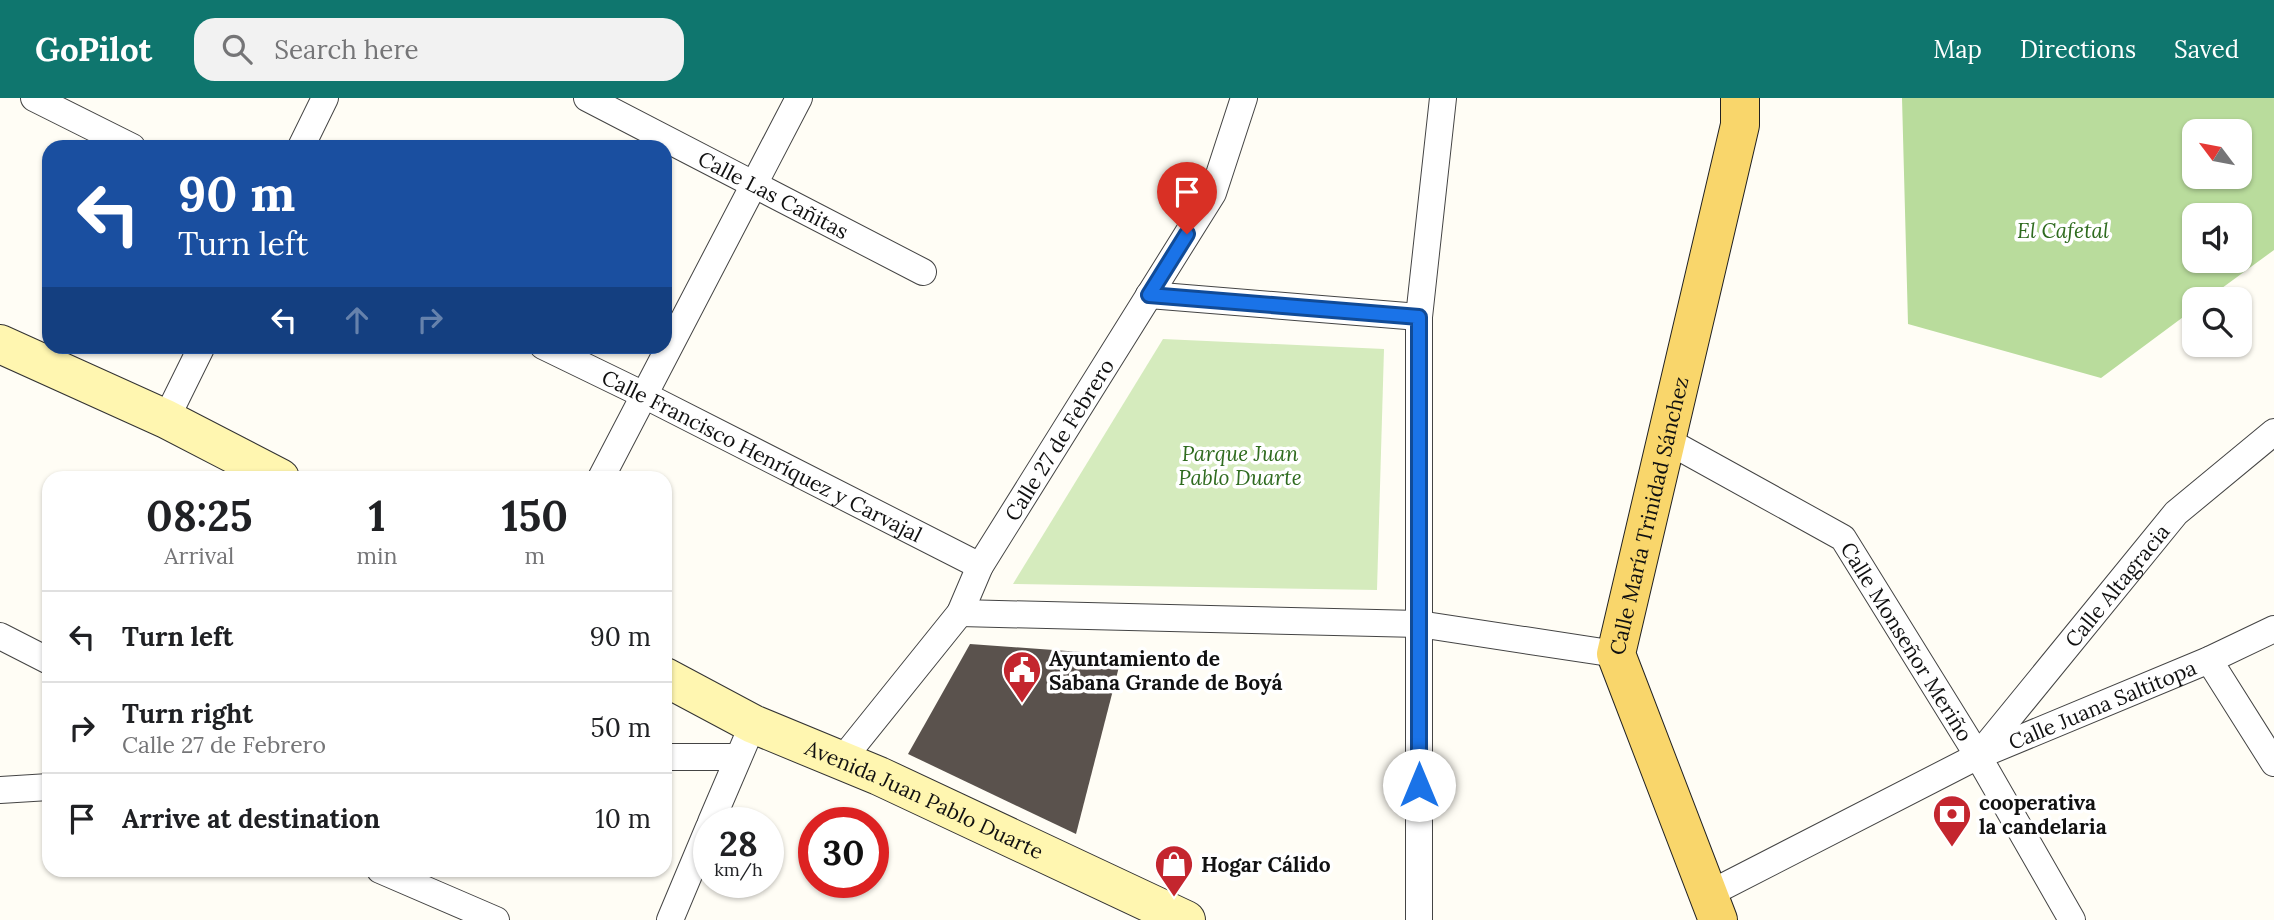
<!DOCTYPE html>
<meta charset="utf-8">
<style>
body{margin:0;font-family:Lora,serif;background:#f2f2f2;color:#202124;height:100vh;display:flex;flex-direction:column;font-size:26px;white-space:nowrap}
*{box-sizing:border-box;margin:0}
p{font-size:23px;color:#757577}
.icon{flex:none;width:38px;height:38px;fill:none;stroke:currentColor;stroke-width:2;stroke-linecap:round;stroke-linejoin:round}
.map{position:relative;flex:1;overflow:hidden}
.details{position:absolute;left:42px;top:373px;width:630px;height:406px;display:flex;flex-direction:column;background:#fff;border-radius:21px;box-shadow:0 2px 5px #0004}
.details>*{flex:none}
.guide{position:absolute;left:42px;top:42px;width:630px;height:214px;border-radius:21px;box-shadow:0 2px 5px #0004;background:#1a4fa0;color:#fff;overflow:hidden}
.needle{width:46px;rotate:302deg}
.controls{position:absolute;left:2182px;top:21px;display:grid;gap:14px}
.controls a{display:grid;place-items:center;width:70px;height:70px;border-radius:14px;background:#fff;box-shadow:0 2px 5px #0004;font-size:35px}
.speed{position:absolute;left:693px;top:709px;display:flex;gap:14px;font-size:35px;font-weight:700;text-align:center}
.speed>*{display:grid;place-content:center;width:91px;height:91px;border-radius:50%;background:#fff;box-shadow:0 2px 5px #0004;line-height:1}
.speed small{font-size:18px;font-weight:400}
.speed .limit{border:10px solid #d22;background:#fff;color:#111}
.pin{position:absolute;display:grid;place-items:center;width:60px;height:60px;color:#fff;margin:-72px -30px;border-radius:50% 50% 50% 0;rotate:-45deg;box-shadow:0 0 7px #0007}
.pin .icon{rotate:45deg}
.me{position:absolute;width:77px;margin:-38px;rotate:0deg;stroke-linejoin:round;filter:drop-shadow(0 0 5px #0008)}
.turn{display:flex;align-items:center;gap:24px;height:147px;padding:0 21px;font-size:32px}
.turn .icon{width:91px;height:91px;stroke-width:2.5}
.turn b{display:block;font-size:49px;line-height:60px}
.lanes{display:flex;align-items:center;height:66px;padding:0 21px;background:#0003;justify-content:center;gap:35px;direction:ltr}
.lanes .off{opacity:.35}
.eta{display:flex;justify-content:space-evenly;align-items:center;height:119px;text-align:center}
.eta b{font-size:42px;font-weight:700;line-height:49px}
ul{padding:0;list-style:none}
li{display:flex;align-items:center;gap:21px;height:91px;padding:0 21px;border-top:2px solid #e0e0e0}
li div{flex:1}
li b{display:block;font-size:26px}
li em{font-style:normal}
header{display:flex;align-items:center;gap:42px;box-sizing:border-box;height:98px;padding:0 35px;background:#0f766e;color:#fff}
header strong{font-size:33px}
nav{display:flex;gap:38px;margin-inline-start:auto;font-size:24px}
.search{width:490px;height:63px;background:#f2f2f2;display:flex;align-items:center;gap:18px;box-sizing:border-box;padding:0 24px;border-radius:21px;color:#757577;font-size:26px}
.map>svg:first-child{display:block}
.green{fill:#d5ebbd}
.forest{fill:#b9dc9c;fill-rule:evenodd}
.building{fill:#5a524d}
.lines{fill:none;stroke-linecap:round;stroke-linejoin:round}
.street-casing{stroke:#444;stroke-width:28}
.secondary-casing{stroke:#333;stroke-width:40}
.primary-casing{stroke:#222;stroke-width:40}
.street{stroke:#fff;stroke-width:26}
.secondary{stroke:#fff6b0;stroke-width:38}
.primary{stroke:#f9d66b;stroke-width:38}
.route-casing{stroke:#114b97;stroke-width:18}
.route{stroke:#1a73e8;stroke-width:12}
.labels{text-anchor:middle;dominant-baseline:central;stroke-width:7;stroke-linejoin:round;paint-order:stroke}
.street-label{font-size:21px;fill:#111;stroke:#fff}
.park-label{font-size:21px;font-style:italic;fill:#2f6b1f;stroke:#fff}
.poi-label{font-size:21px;font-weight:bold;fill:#111;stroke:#fff;text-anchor:start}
</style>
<header>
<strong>GoPilot</strong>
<div class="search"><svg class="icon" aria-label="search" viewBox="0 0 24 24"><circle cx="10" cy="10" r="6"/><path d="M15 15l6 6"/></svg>Search here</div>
<nav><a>Map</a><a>Directions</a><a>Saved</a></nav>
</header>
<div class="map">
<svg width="2274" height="822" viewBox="0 0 2274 822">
<rect width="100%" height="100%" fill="#fffdf5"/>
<polygon class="green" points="1163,241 1384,251 1377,492 1013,486"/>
<path class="forest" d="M1902,0h372v152l-67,49h-13v10l-93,69 -193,-54zM2194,33h46v46h-46zM2194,117h46v46h-46z"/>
<polygon class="building" points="970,546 1122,557 1076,736 908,656"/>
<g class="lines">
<g class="street-casing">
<g id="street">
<polyline points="34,0 132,49"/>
<path id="s1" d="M587,0l336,174"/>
<polyline points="301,49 325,0"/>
<polyline points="1149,197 1419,219"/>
<path id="s2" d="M543,248l101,49 336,171"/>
<polyline points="166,321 202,248"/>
<path id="s3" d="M1666,342l177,98 135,218 94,164"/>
<polyline points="601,380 799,0"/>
<polyline points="960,515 1419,526 1616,556"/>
<polyline points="0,538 49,563"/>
<polyline points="2209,562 2274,665"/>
<path id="s4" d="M1981,654l195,-239 98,-81"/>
<polyline points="665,659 738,659"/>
<path id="s5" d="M841,663l119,-148 20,-47 233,-373 31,-95"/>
<polyline points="0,692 49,689"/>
<polyline points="711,724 753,626"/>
<polyline points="380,772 496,822"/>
<path id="s6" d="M1707,797l271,-139 231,-96 65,-31"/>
<polyline points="670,822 709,729"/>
<polyline points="1419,822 1419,219 1443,0"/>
</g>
</g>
<g class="secondary-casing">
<g id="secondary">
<polyline points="0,246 166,321 280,380"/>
<path id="s7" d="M665,579l88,47 126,52 307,144"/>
</g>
</g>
<g class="primary-casing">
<g id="primary">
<path id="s8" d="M1718,822l-102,-266 124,-529v-27"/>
</g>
</g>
<use href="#street" class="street"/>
<use href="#secondary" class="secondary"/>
<use href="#primary" class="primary"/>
</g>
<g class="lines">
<g class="route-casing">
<polyline id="route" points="1187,136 1149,197 1419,219 1419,687"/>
</g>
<use href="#route" class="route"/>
</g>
<defs>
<g id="civic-pin" transform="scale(2.0125)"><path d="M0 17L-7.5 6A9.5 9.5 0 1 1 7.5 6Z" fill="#c4262e" stroke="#fff"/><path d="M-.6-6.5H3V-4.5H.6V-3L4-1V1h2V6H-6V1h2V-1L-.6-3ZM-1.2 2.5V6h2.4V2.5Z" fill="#fff"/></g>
<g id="bank-pin" transform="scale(2.0125)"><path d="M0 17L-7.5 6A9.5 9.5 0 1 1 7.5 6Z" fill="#c4262e" stroke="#fff"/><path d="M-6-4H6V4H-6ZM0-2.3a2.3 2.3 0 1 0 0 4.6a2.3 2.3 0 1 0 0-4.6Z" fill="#fff"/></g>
<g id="shop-pin" transform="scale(2.0125)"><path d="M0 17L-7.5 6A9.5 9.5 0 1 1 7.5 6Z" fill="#c4262e" stroke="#fff"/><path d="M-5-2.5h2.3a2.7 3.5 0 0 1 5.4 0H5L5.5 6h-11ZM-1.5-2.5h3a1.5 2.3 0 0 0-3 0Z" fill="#fff"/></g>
</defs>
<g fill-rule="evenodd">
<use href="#civic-pin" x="1022" y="572"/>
<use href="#bank-pin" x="1952" y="716"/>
<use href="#shop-pin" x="1174" y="766"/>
</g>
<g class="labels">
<g class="street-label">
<text stroke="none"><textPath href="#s1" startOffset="210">Calle Las Cañitas</textPath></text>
<text stroke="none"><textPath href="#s5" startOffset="390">Calle 27 de Febrero</textPath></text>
<text stroke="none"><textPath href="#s2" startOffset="245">Calle Francisco Henríquez y Carvajal</textPath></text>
<text stroke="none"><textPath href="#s8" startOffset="427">Calle María Trinidad Sánchez</textPath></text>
<text stroke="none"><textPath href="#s4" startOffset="215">Calle Altagracia</textPath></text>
<text stroke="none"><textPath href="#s3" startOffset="324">Calle Monseñor Meriño</textPath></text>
<text stroke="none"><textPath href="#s6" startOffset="439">Calle Juana Saltitopa</textPath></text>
<text stroke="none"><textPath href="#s7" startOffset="287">Avenida Juan Pablo Duarte</textPath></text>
</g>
<g class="park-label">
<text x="2063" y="132">El Cafetal</text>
<text x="1240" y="355">Parque Juan<tspan x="1240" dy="24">Pablo Duarte</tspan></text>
</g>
<g class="poi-label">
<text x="1049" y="560">Ayuntamiento de<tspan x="1049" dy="24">Sabana Grande de Boyá</tspan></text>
<text x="1979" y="704">cooperativa<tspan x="1979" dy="24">la candelaria</tspan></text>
<text x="1201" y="766">Hogar Cálido</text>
</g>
</g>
</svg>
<div class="controls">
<a><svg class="needle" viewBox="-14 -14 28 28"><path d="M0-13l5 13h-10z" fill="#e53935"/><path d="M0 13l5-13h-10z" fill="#757577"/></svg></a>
<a><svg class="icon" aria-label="sound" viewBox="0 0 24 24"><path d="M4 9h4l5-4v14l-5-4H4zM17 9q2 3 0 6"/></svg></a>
<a><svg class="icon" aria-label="search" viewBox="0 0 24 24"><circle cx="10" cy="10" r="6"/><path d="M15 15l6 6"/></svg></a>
</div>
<div class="speed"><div>28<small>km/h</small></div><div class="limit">30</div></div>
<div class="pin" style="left:1187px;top:136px;background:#d93025"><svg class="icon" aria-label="arrive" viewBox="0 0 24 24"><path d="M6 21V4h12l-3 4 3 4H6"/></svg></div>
<svg class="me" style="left:1419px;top:687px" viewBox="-20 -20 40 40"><circle r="19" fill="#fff"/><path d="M0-13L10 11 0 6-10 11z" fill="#1a73e8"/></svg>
<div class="guide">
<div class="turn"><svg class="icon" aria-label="left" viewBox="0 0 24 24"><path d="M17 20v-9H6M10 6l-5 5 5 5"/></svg><div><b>90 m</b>Turn left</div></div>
<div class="lanes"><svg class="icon" aria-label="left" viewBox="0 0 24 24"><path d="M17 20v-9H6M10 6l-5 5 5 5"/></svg><svg class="icon off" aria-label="ahead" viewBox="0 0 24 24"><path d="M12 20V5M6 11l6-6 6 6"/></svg><svg class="icon off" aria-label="right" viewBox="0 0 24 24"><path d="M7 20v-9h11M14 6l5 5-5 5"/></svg></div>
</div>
<section class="details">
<div class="eta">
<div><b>08:25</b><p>Arrival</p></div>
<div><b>1</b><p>min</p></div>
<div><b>150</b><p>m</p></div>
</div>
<ul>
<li><svg class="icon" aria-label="left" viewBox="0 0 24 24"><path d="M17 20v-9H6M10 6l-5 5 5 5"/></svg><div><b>Turn left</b></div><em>90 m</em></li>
<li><svg class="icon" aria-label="right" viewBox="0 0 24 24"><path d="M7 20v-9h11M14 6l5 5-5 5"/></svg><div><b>Turn right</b><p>Calle 27 de Febrero</p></div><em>50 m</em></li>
<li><svg class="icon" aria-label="arrive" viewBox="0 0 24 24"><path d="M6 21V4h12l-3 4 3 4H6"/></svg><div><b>Arrive at destination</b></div><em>10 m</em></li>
</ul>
</section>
</div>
